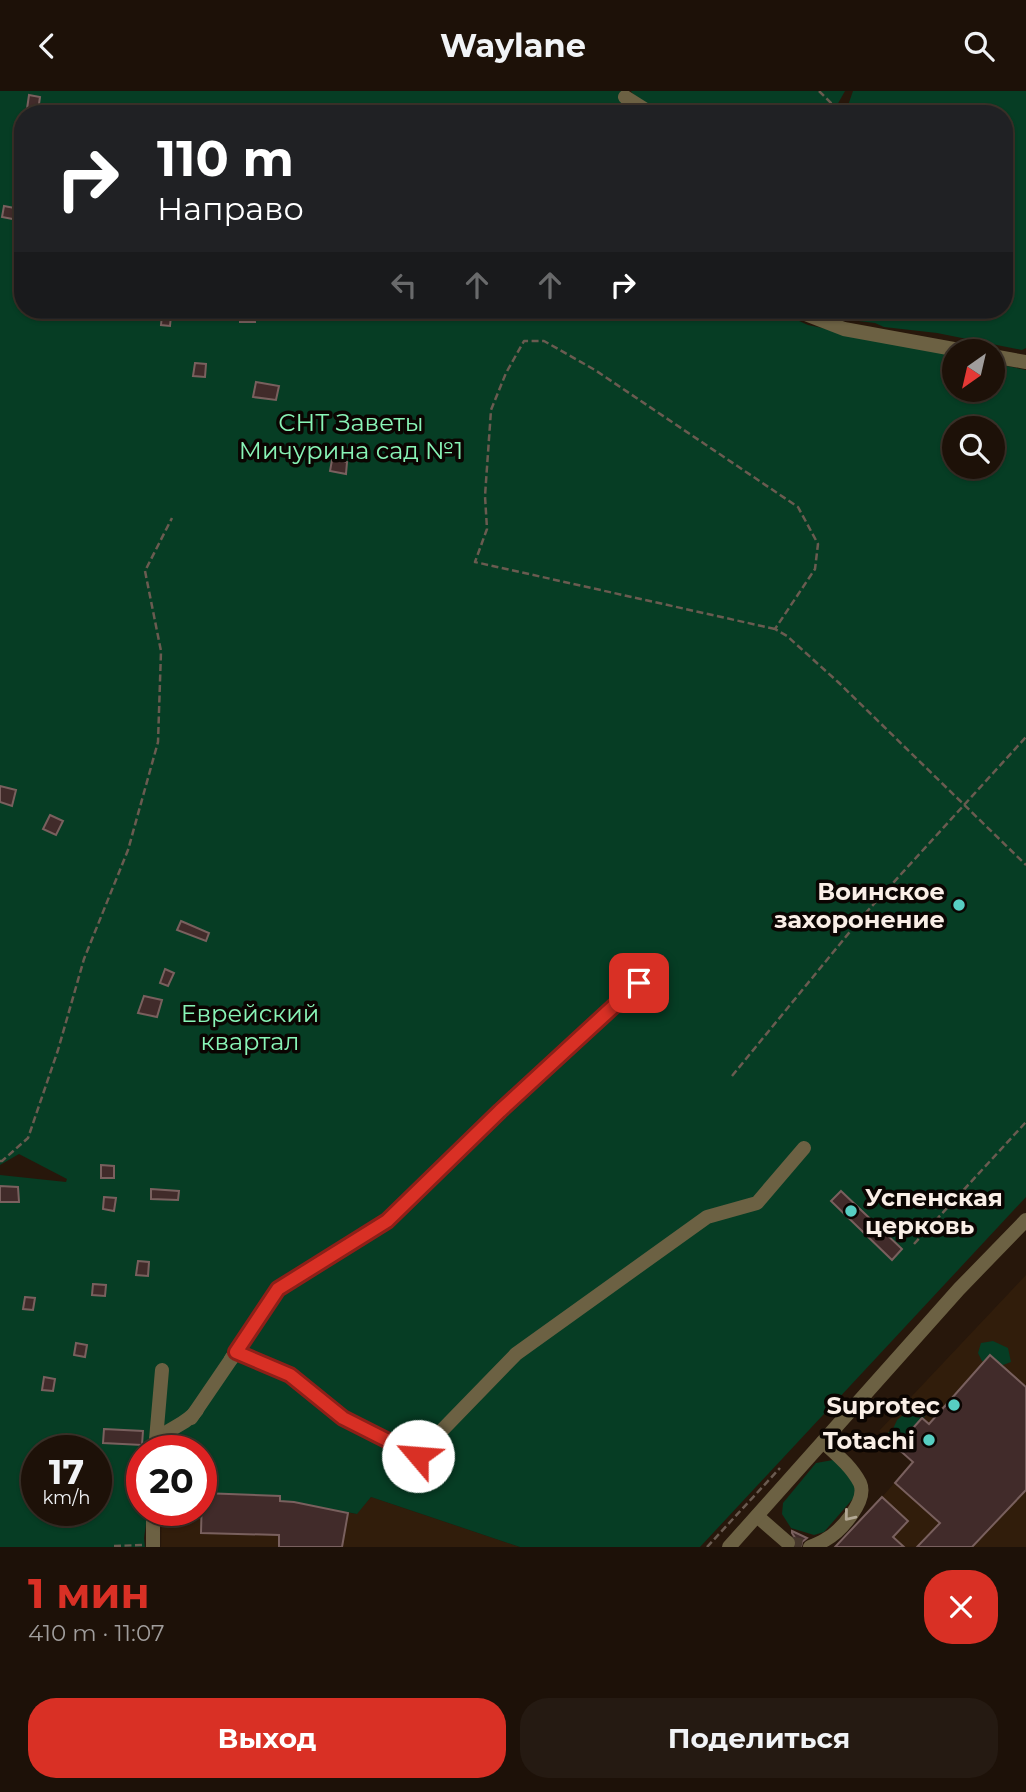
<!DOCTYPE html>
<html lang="ru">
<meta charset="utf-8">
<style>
body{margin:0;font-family:Montserrat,sans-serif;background:#251a12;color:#f1f3f6;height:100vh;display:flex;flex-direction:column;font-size:26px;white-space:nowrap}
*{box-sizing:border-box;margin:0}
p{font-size:23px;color:#a09d9c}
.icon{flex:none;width:38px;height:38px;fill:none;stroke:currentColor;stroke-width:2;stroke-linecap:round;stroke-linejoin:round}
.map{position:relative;height:1456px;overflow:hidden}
.sheet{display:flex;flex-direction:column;background:#1d1108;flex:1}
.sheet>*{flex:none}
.hud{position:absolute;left:14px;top:14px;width:999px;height:214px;border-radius:28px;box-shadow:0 2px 5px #0004,0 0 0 2px #3b3129;background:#202124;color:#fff;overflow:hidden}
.needle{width:46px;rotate:214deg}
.buttons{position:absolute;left:942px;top:248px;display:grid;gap:14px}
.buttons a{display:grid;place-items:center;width:63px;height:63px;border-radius:50%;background:#1d1108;box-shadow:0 2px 5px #0004,0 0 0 2px #3b3129;font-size:35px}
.speed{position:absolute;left:21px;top:1344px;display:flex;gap:14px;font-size:35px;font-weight:700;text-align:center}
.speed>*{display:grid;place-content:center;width:91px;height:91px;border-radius:50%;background:#1d1108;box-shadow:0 2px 5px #0004,0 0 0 2px #3b3129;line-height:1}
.speed small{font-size:18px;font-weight:400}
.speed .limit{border:10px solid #d22;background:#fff;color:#111}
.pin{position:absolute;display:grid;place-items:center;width:60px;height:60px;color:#fff;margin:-30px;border-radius:14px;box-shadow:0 4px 10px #0006}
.me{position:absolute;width:77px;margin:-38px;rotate:297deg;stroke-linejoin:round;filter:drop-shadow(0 0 5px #0008)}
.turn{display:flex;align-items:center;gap:24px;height:147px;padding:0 28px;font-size:32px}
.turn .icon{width:91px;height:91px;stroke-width:2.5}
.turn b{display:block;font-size:49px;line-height:60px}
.lanes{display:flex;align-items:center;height:66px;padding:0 28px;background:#0003;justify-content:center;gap:35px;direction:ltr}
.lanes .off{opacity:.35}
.round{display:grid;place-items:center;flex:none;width:74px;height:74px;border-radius:28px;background:#251a12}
.headline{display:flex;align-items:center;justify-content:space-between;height:119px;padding:0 28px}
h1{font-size:42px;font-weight:700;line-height:52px;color:#d93025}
.action{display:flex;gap:14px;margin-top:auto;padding:14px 28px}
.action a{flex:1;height:80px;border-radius:28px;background:#d93025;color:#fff;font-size:28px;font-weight:700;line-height:80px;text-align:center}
.action a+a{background:#251a12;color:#f1f3f6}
header{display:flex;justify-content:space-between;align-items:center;height:91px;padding:0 28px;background:#1d1108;font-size:32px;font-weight:700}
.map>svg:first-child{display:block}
.built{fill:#311d0b}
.green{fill:#063d24;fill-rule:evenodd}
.building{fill:#412b2a;stroke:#79605e;stroke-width:2}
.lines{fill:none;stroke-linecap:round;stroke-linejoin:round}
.minor-tunnel{stroke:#46372c;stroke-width:14;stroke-dasharray:14 7;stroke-linecap:butt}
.path{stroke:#6a5b50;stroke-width:2.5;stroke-dasharray:7 3.5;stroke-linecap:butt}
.minor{stroke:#6c6143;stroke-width:14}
.oneway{stroke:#b2a894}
.route-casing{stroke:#8d1f18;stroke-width:18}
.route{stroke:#d93025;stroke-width:12}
.poi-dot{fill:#57cec2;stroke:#0b0502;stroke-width:2.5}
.labels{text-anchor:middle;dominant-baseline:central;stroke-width:7;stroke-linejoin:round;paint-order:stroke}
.park-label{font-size:24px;fill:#89f5b7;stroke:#0b0502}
.poi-label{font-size:24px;font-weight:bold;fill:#f9eee6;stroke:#0b0502;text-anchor:end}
</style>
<header><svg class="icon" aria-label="back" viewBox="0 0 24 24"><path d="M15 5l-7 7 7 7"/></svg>Waylane<svg class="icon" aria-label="search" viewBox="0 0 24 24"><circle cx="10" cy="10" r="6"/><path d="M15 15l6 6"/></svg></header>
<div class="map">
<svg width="1026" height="1456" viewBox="0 0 1026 1456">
<rect width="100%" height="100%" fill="#27170b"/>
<g class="built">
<polygon points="1026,1184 1026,1456 883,1456 908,1430 882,1406 913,1371 879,1340"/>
<polygon points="201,1402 280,1405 280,1410 294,1411 356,1423 371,1406 520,1456 161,1456 162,1419 201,1419"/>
</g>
<g class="green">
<path d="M0,0h628l-6,13 16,10h-615v196h752l33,15 146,30v35h38v-27l34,7v827l-326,350h-180l-149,-50 -14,17 -63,-12 -14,-1 -1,-5 -78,-3v-42h-59v59h6l-4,28 1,9h-145v-372l66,7 1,-3 -48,-25 -19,11zM954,338h38v38h-38zM37,1360h59v59h-59z"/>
<path d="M631,0h214l-13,23h-166c-14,-5 -28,-10 -35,-23z"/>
<polygon points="853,0 1026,0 1026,257 1022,259 937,242 884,236 875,232 842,228 815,219 1004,219 1004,23 845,23"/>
<polygon points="993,1250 1008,1257 1011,1271 995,1277 982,1270 978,1262 981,1252"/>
<polygon points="913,1316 925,1325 896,1361 885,1355 881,1347 893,1338 897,1329"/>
<path d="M833,1369c11,7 22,20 24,34l-33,38 -10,3 -23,-7 -9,-14 1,-11 33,-40z"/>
</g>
<g class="building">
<polygon points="29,4 40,6 38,20 27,18"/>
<polygon points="4,115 20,118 18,129 2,126"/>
<polygon points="254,220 255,231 240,231 240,221"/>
<polygon points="162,224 171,225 170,235 161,234"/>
<polygon points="195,272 206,273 205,286 193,285"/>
<polygon points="256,291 279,295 276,309 253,306"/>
<polygon points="332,369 347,371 346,383 330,380"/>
<polygon points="0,695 16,699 12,715 0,711"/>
<polygon points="50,724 63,730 56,744 43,738"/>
<polygon points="181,830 209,842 206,850 177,839"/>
<polygon points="165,878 174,882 168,895 160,892"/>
<polygon points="144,905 162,909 157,926 138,922"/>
<polygon points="101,1074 114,1075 114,1087 101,1087"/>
<polygon points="0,1095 18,1096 19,1111 0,1111"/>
<polygon points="151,1098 179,1100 178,1109 151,1108"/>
<polygon points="841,1100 902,1158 892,1169 831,1110"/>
<polygon points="104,1106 116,1107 114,1120 103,1118"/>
<polygon points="138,1170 149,1171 148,1185 136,1184"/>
<polygon points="93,1193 106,1194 105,1205 92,1204"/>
<polygon points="25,1206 35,1207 33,1219 23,1218"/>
<polygon points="76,1252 87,1254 85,1266 74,1264"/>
<polygon points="990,1264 1026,1296 1026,1399 972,1456 917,1456 940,1432 895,1392 913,1371 896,1356 922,1327 929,1333"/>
<polygon points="44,1286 55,1288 53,1300 42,1299"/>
<polygon points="104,1338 143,1340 142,1354 103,1352"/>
<polygon points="202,1402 280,1405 280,1410 294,1411 348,1422 342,1456 279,1456 279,1444 201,1442"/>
<polygon points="882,1406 908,1430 893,1446 904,1456 835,1456"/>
<polygon points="792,1440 807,1447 802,1451 801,1456 796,1456 797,1450 792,1442"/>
</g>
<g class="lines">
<polyline class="minor-tunnel" points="788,1452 810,1456"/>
<g class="path">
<polyline points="819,0 835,16"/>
<polyline points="775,538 475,471 487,438 485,405 491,319 506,282 524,250 544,250 595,279 798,416 818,453 815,478 775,538 787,545 838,591 1026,774"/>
<polyline points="732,985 862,826 1026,646"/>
<polyline points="0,1070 2,1070 28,1047 58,959 84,868 128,759 158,651 161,560 145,480 172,427"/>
<polyline points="914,1153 1026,1031"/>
<polyline points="114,1455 142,1454"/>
<polyline points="707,1456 780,1377"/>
</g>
<g class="minor">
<polyline points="625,6 652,23"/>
<polyline points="795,219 844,238 970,261"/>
<polyline points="992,265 1026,271"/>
<polyline points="231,1268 278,1198 387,1130 501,1020 639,892"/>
<polyline points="191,1327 236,1261 290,1284 343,1327 417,1365 516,1263 707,1126 757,1112 804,1057"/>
<path d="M156,1349c13,-12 31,-16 41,-30"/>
<polyline points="155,1360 162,1279"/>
<polyline points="757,1425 788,1452"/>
<polyline points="153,1456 153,1419"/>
<polyline points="729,1456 959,1198 1026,1129"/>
<path d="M810,1456c5,-2 10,-4 15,-7 15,-8 43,-39 35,-57 -9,-17 -24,-29 -37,-41"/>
</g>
</g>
<defs><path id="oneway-chevron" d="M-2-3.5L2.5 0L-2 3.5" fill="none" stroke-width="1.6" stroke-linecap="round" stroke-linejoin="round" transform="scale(1.75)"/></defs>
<use class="oneway" href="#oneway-chevron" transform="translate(849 1425) rotate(129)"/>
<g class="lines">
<g class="route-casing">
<polyline id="route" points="418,1365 343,1327 290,1284 236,1261 278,1198 387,1130 500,1020 639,892"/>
</g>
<use href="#route" class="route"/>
</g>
<g class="poi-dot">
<circle cx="959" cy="814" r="7"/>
<circle cx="851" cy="1120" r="7"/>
<circle cx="954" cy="1314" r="7"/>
<circle cx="929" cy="1349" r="7"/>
</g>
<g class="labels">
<g class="park-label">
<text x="351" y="331">СНТ Заветы<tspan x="351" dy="28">Мичурина сад №1</tspan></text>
<text x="250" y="922">Еврейский<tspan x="250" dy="28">квартал</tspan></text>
</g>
<g class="poi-label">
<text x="945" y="800">Воинское<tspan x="945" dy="28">захоронение</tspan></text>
<text x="865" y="1106" text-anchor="start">Успенская<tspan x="865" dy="28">церковь</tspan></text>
<text x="940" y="1314">Suprotec</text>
<text x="915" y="1349">Totachi</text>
</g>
</g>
</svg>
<div class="buttons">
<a><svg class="needle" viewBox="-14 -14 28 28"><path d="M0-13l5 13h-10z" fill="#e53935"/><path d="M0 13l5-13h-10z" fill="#a09d9c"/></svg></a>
<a><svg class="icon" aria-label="search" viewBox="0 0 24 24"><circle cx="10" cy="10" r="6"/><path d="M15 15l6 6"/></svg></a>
</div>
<div class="speed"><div>17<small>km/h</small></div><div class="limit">20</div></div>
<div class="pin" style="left:639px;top:892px;background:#d93025"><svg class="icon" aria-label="arrive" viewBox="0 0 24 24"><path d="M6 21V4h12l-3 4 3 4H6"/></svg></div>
<svg class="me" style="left:418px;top:1365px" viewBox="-20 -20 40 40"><circle r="19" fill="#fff"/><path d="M0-13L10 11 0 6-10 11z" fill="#d93025"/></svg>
<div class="hud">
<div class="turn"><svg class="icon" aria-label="right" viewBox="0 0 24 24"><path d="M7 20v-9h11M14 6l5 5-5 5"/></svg><div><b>110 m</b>Направо</div></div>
<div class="lanes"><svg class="icon off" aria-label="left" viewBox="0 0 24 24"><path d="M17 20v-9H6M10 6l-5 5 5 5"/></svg><svg class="icon off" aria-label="ahead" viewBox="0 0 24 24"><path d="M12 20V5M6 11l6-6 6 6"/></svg><svg class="icon off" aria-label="ahead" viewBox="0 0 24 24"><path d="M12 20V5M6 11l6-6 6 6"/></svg><svg class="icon" aria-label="right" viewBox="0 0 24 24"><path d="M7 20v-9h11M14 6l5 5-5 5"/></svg></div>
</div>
</div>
<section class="sheet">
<div class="headline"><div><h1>1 мин</h1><p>410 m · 11:07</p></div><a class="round" style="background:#d93025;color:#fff"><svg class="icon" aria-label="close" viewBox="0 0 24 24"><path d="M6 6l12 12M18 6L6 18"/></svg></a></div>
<div class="action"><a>Выход</a><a>Поделиться</a></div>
</section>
